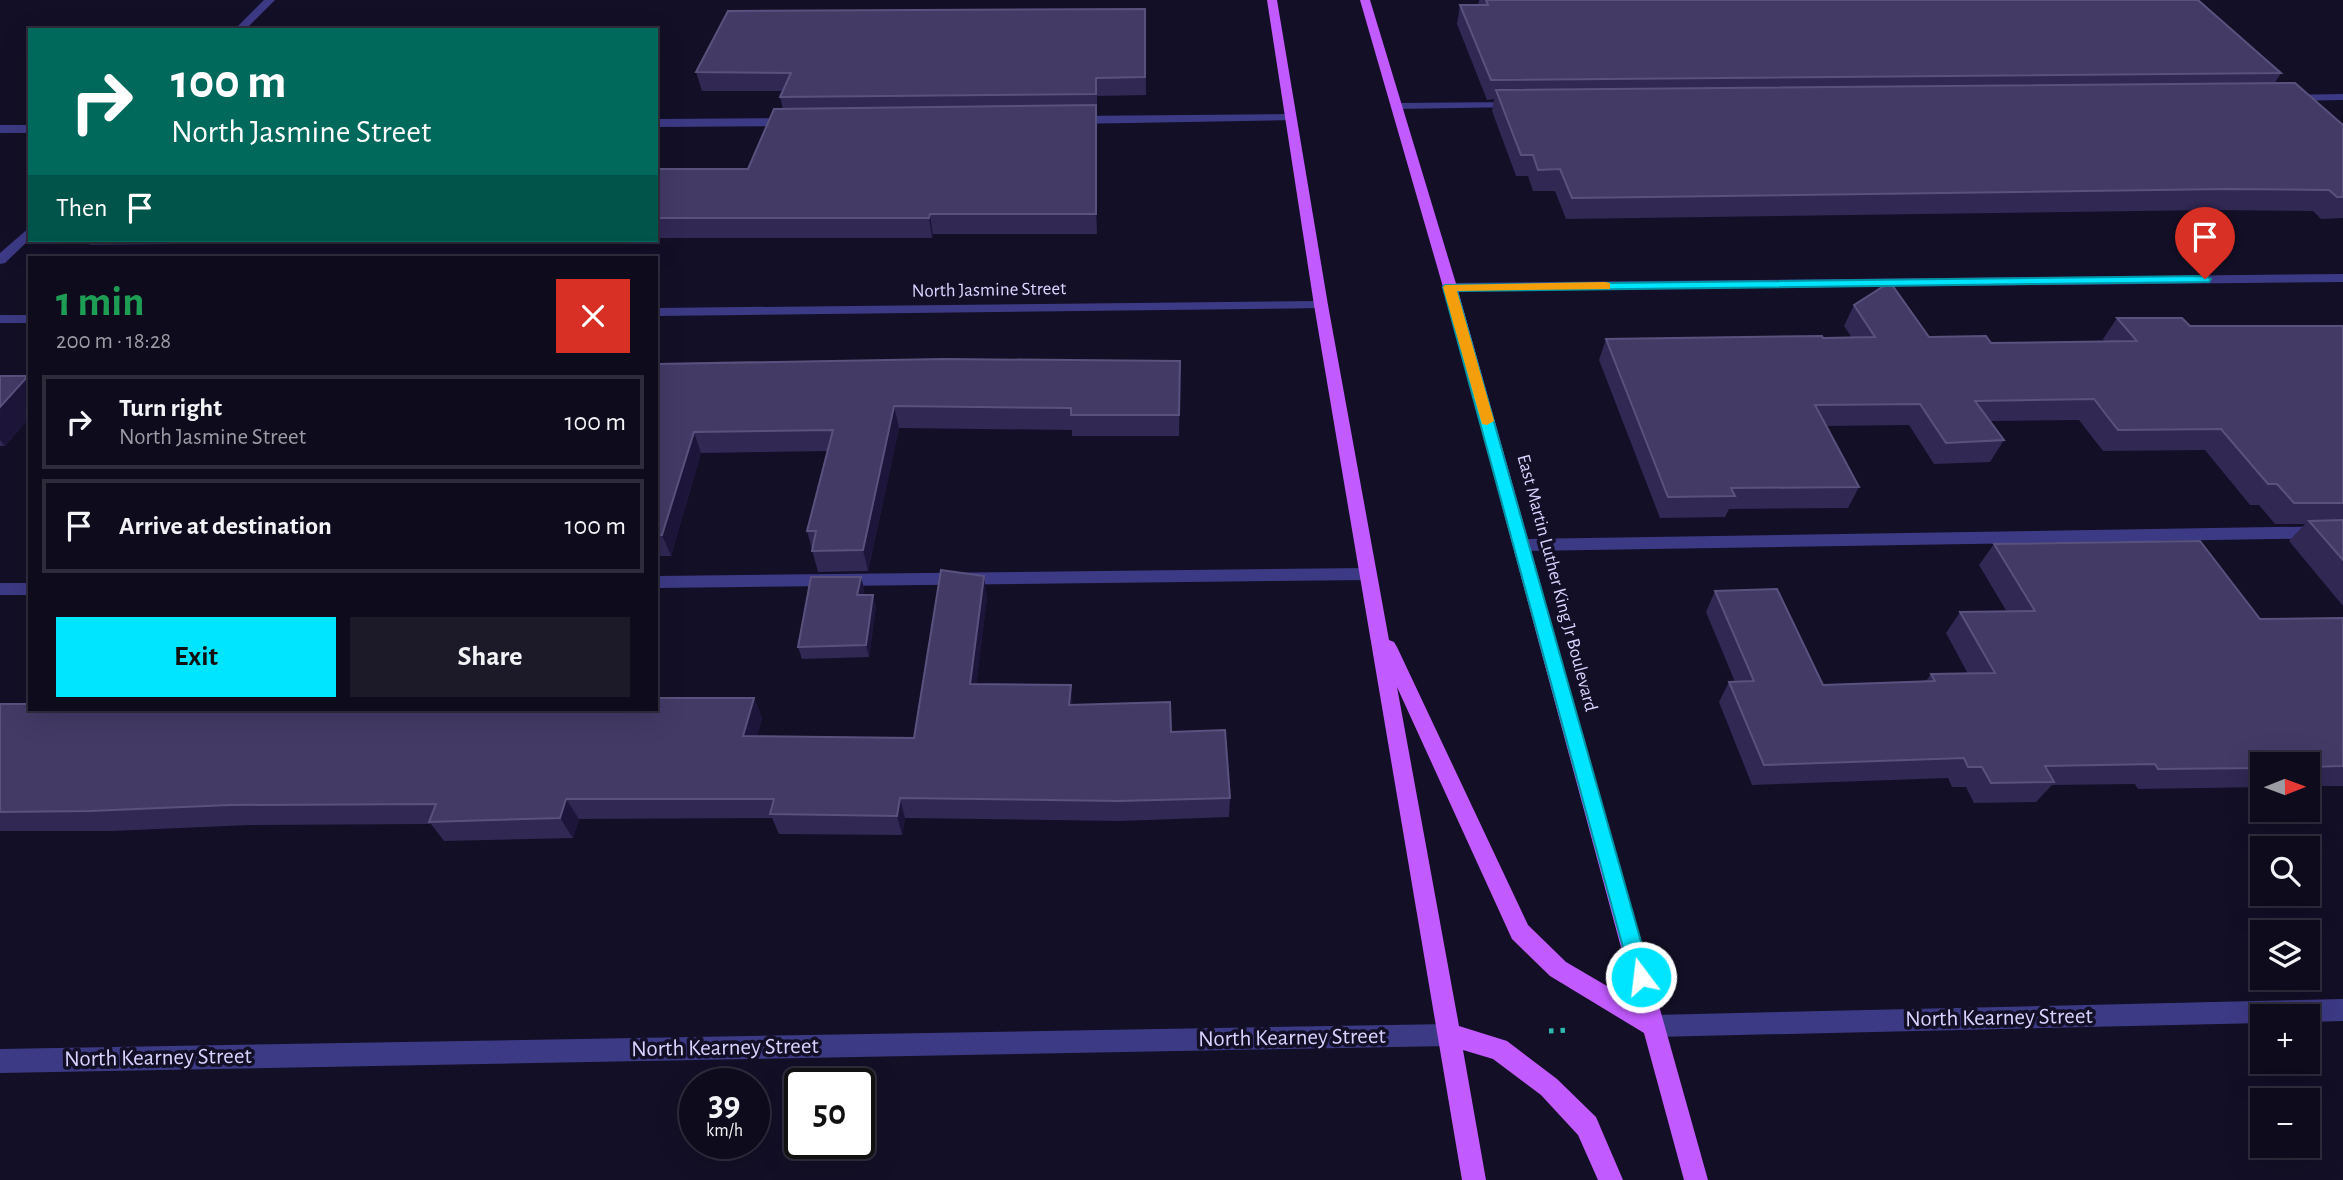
<!DOCTYPE html>
<meta charset="utf-8">
<style>
body{margin:0;font-family:"Alegreya Sans",sans-serif;background:#1c1929;color:#f1f3f6;height:100vh;display:flex;flex-direction:column;font-size:26px;white-space:nowrap}
*{box-sizing:border-box;margin:0}
p{font-size:23px;color:#9b9ba3}
.icon{flex:none;width:38px;height:38px;fill:none;stroke:currentColor;stroke-width:2;stroke-linecap:round;stroke-linejoin:round}
.map{position:relative;flex:1;overflow:hidden}
.panel{position:absolute;left:28px;top:256px;width:630px;height:455px;display:flex;flex-direction:column;background:#0e0b1c;border-radius:0px;box-shadow:0 7px 28px #0002,0 0 0 2px #2e2b3b}
.panel>*{flex:none}
.guide{position:absolute;left:28px;top:28px;width:630px;height:214px;border-radius:0px;box-shadow:0 7px 28px #0002,0 0 0 2px #2e2b3b;background:#00695c;color:#fff;overflow:hidden}
.needle{width:46px;rotate:89deg}
.tools{position:absolute;left:2250px;top:752px;display:grid;gap:14px}
.tools a{display:grid;place-items:center;width:70px;height:70px;border-radius:0px;background:#0e0b1c;box-shadow:0 7px 28px #0002,0 0 0 2px #2e2b3b;font-size:35px}
.speed{position:absolute;left:679px;top:1068px;display:flex;gap:14px;font-size:35px;font-weight:700;text-align:center}
.speed>*{display:grid;place-content:center;width:91px;height:91px;border-radius:50%;background:#0e0b1c;box-shadow:0 7px 28px #0002,0 0 0 2px #2e2b3b;line-height:1}
.speed small{font-size:18px;font-weight:400}
.speed .limit{border:4px solid #111;border-radius:10px;background:#fff;color:#111}
.pin{position:absolute;display:grid;place-items:center;width:60px;height:60px;color:#fff;margin:-72px -30px;border-radius:50% 50% 50% 0;rotate:-45deg;box-shadow:0 0 7px #0007}
.pin .icon{rotate:45deg}
.me{position:absolute;width:77px;margin:-38px;rotate:345deg;stroke-linejoin:round;filter:drop-shadow(0 0 5px #0008)}
.turn{display:flex;align-items:center;gap:24px;height:147px;padding:0 28px;font-size:32px}
.turn .icon{width:91px;height:91px;stroke-width:2.5}
.turn b{display:block;font-size:49px;line-height:60px}
.then{display:flex;align-items:center;height:66px;padding:0 28px;background:#0003;gap:14px;font-size:26px}
.round{display:grid;place-items:center;flex:none;width:74px;height:74px;border-radius:0px;background:#1c1929}
.headline{display:flex;align-items:center;justify-content:space-between;height:119px;padding:0 28px}
h1{font-size:42px;font-weight:700;line-height:52px;color:#1e9e55}
.button{display:flex;gap:14px;margin-top:auto;padding:14px 28px}
.button a{flex:1;height:80px;border-radius:0px;background:#00e5ff;color:#111;font-size:28px;font-weight:700;line-height:80px;text-align:center}
.button a+a{background:#1c1929;color:#f1f3f6}
ul{padding:0;list-style:none}
li{display:flex;align-items:center;gap:21px;height:94px;margin:0 14px 10px;padding:0 14px;border:4px solid #2e2b3b;border-radius:0px}
li div{flex:1}
li b{display:block;font-size:26px}
li em{font-style:normal}
.map>svg:first-child{display:block}
.lines{fill:none;stroke-linecap:round;stroke-linejoin:round}
.path{stroke:#2fb8b0;stroke-width:5;stroke-dasharray:4.5 7;stroke-linecap:butt}
.minor{fill:#3d3a85;fill-rule:evenodd}
.major{fill:#c25bff;fill-rule:evenodd}
.wall{fill:#312854}
.shaded-wall{fill:#1d163a}
.building{fill:#433a66;stroke:#5a527e;stroke-width:2}
.route{fill:#00e5ff;stroke:#0095a6;stroke-width:2}
.slow{fill:#f59e0b}
.labels{text-anchor:middle;dominant-baseline:central;stroke-width:7;stroke-linejoin:round;paint-order:stroke}
.street-label{font-size:19px;fill:#d9d4ff;stroke:#130f26}
.near-street-label{font-size:23px;fill:#d9d4ff;stroke:#130f26}
</style>
<div class="map">
<svg width="2343" height="1180" viewBox="0 0 2343 1180">
<rect width="100%" height="100%" fill="#130f26"/>
<g class="lines">
<polyline class="path" points="1549,1031 1572,1030"/>
<g class="minor">
<polygon points="264,0 275,0 245,30 234,30"/>
<polygon points="2343,94 2343,100 2288,101 2282,98 2288,95"/>
<polygon points="1515,102 1521,105 1519,107 1396,109 1390,106 1396,103"/>
<polygon points="1290,114 1294,116 1294,120 1073,124 1067,120 1073,116"/>
<polygon points="656,119 793,118 799,122 793,126 656,127"/>
<rect x="0" y="125" width="30" height="8"/>
<polygon points="30,227 30,239 5,263 0,264 0,253"/>
<polygon points="2343,274 2343,282 1450,291 1443,287 1450,283"/>
<polygon points="1321,301 1328,305 1326,308 656,316 656,308"/>
<rect x="0" y="315" width="30" height="8"/>
<polygon points="2343,526 2343,538 1521,551 1513,545 1521,539"/>
<polygon points="1368,568 1374,570 1377,574 1374,578 1368,580 656,588 656,576"/>
<rect x="0" y="583" width="30" height="12"/>
<polygon points="2343,999 2343,1021 2308,1022 2308,1017 2263,1017 2263,1023 1654,1037 1646,1034 1643,1026 1646,1018 1654,1015"/>
<polygon points="1450,1024 1458,1027 1461,1035 1458,1043 1450,1046 0,1073 0,1049"/>
</g>
<polygon class="major" points="1267,0 1277,0 1328,305 1389,640 1394,642 1397,647 1528,925 1566,962 1636,1003 1443,287 1360,0 1370,0 1457,287 1708,1180 1684,1180 1644,1033 1550,976 1512,939 1397,687 1459,1026 1507,1041 1557,1079 1596,1117 1623,1180 1598,1180 1578,1135 1541,1095 1493,1059 1463,1050 1486,1180 1462,1180 1314,305"/>
</g>
<g class="wall">
<polygon points="1479,0 2198,0 2281,73 2275,83 2343,125 2343,218 2321,219 2313,211 2212,210 1566,219 1555,191 1533,191 1528,176 1516,176 1492,111 1494,99 1487,100 1457,24 1460,5 1478,5"/>
<polygon points="1145,9 1146,95 1097,96 1097,234 933,234 932,238 656,238 656,169 748,169 783,109 780,97 783,91 702,91 696,72"/>
<polygon points="86,240 370,240 369,241 183,241 180,244 90,245"/>
<polygon points="1854,305 1929,337 1991,343 2105,342 2103,339 2117,318 2190,326 2343,326 2343,606 2289,541 2305,524 2275,524 2259,505 2250,505 2205,450 2103,451 2079,420 1990,421 2004,440 1990,462 1934,464 1909,425 1826,426 1859,487 1848,508 1729,509 1725,517 1660,518 1599,360 1606,339 1852,338 1844,326"/>
<polygon points="1180,361 1179,436 1072,436 1072,430 899,428 868,571 818,572 807,531 828,451 701,453 671,556 656,556 656,364"/>
<polygon points="0,376 28,376 30,378 30,419 29,418 5,446 0,446"/>
<polygon points="1994,544 2260,619 2343,618 2343,786 2308,786 2308,765 2263,765 2263,787 2138,789 2135,784 2052,785 2036,802 1974,803 1966,787 1952,787 1948,778 1752,785 1719,702 1729,682 1735,682 1706,612 1715,591 1823,685 1926,681 1931,674 1968,674 1946,633 1960,612 2007,612 1979,565"/>
<polygon points="864,588 863,595 876,606 869,657 802,659 798,647"/>
<polygon points="987,597 976,684 1073,705 1171,732 1230,798 1229,817 1120,821 905,818 902,835 779,834 772,818 579,819 573,838 444,841 431,824 249,825 112,831 0,831 0,704 30,709 754,698 762,718 757,736 914,738"/>
</g>
<g class="shaded-wall">
<polygon points="1096,105 1097,125 1097,234 1096,214"/>
<polygon points="930,214 933,234 932,238 929,218"/>
<polygon points="28,376 30,378 30,414 25,414 29,418 5,446 0,440 0,407"/>
<polygon points="894,406 899,428 868,571 863,550"/>
<polygon points="694,432 701,453 671,556 662,535"/>
<polygon points="984,576 987,597 974,705 970,684"/>
<polygon points="861,577 864,588 861,607 857,595"/>
<polygon points="873,595 876,606 869,657 866,645"/>
<polygon points="1071,685 1073,706 1069,705"/>
<polygon points="754,698 762,718 752,756 743,736"/>
<polygon points="900,798 905,818 902,835 897,816"/>
<polygon points="566,799 579,819 573,838 560,818"/>
</g>
<g class="building">
<polygon points="1486,0 2198,0 2281,73 1491,80 1460,5 1488,5"/>
<polygon points="1145,9 1145,77 1096,78 1096,94 780,97 791,73 696,72 728,11"/>
<polygon points="2295,83 2343,125 2343,197 2337,197 2329,190 2227,189 1572,198 1560,169 1538,170 1533,155 1521,155 1496,90"/>
<polygon points="1096,105 1096,214 930,214 929,218 656,218 656,169 748,169 774,109"/>
<polygon points="1890,282 1929,337 1986,336 1991,343 2137,341 2117,318 2182,318 2190,326 2343,326 2343,503 2294,503 2277,484 2268,484 2221,429 2118,430 2094,399 1975,401 2004,440 1946,443 1920,404 1815,405 1859,487 1731,488 1735,496 1668,497 1606,339 1822,336 1823,338 1875,337 1854,305"/>
<polygon points="944,359 1180,361 1179,415 1071,415 1071,408 894,406 863,550 812,551 816,531 807,531 833,430 694,432 662,535 656,535 656,364"/>
<polygon points="0,376 28,376 0,407"/>
<polygon points="2343,520 2343,560 2309,521"/>
<polygon points="2200,541 2260,619 2343,618 2343,766 2308,767 2308,765 2263,765 2263,768 2158,769 2155,764 2045,766 2054,782 1991,783 1982,767 1968,767 1964,758 1764,765 1729,682 1754,681 1715,591 1777,589 1823,685 1935,681 1931,674 1995,673 1960,612 2035,611 1994,544"/>
<polygon points="941,570 984,576 970,684 1071,685 1069,705 1170,702 1171,732 1225,730 1230,798 1119,801 900,798 897,816 770,814 774,799 566,799 560,818 429,822 436,804 230,805 90,811 0,812 0,704 30,704 30,709 656,709 656,698 754,698 743,736 914,738"/>
<polygon points="811,577 861,577 857,595 873,595 866,645 798,647"/>
</g>
<polygon class="route" points="2205,276 2211,279 2209,282 1457,291 1651,977 1648,984 1641,987 1633,984 1443,287 1445,285"/>
<polygon class="slow" points="1605,282 1610,283 1610,289 1457,291 1494,421 1487,425 1482,424 1443,287 1445,285"/>
<g class="labels">
<g class="street-label">
<text transform="translate(989 290) rotate(-1)">North Jasmine Street</text>
<text transform="translate(1557 583) rotate(75)">East Martin Luther King Jr Boulevard</text>
</g>
<g class="near-street-label">
<text transform="translate(1999 1018) rotate(-1)">North Kearney Street</text>
<text transform="translate(1292 1038) rotate(-1)">North Kearney Street</text>
<text transform="translate(725 1048) rotate(-1)">North Kearney Street</text>
<text transform="translate(158 1058) rotate(-1)">North Kearney Street</text>
</g>
</g>
</svg>
<div class="tools">
<a><svg class="needle" viewBox="-14 -14 28 28"><path d="M0-13l5 13h-10z" fill="#e53935"/><path d="M0 13l5-13h-10z" fill="#9b9ba3"/></svg></a>
<a><svg class="icon" aria-label="search" viewBox="0 0 24 24"><circle cx="10" cy="10" r="6"/><path d="M15 15l6 6"/></svg></a>
<a><svg class="icon" aria-label="layers" viewBox="0 0 24 24"><path d="M12 4l9 5-9 5-9-5zM3 14l9 5 9-5"/></svg></a>
<a>+</a>
<a>−</a>
</div>
<div class="speed"><div>39<small>km/h</small></div><div class="limit">50</div></div>
<div class="pin" style="left:2205px;top:279px;background:#d93025"><svg class="icon" aria-label="arrive" viewBox="0 0 24 24"><path d="M6 21V4h12l-3 4 3 4H6"/></svg></div>
<svg class="me" style="left:1641px;top:977px" viewBox="-20 -20 40 40"><circle r="17" fill="#00e5ff" stroke="#fff" stroke-width="3"/><path d="M0-11L8 9 0 5-8 9z" fill="#fff"/></svg>
<div class="guide">
<div class="turn"><svg class="icon" aria-label="right" viewBox="0 0 24 24"><path d="M7 20v-9h11M14 6l5 5-5 5"/></svg><div><b>100 m</b>North Jasmine Street</div></div>
<div class="then">Then<svg class="icon" aria-label="arrive" viewBox="0 0 24 24"><path d="M6 21V4h12l-3 4 3 4H6"/></svg></div>
</div>
<section class="panel">
<div class="headline"><div><h1>1 min</h1><p>200 m · 18:28</p></div><a class="round" style="background:#d93025;color:#fff"><svg class="icon" aria-label="close" viewBox="0 0 24 24"><path d="M6 6l12 12M18 6L6 18"/></svg></a></div>
<ul>
<li><svg class="icon" aria-label="right" viewBox="0 0 24 24"><path d="M7 20v-9h11M14 6l5 5-5 5"/></svg><div><b>Turn right</b><p>North Jasmine Street</p></div><em>100 m</em></li>
<li><svg class="icon" aria-label="arrive" viewBox="0 0 24 24"><path d="M6 21V4h12l-3 4 3 4H6"/></svg><div><b>Arrive at destination</b></div><em>100 m</em></li>
</ul>
<div class="button"><a>Exit</a><a>Share</a></div>
</section>
</div>
